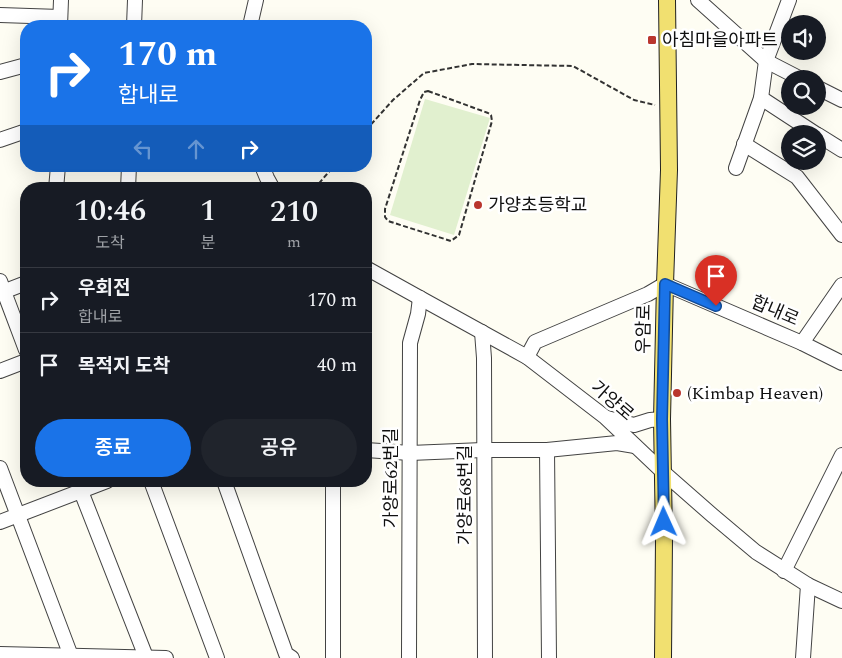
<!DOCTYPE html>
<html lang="ko">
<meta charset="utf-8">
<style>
body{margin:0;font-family:Spectral,"Noto Sans KR",serif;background:#20242c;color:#f1f3f6;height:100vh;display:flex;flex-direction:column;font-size:19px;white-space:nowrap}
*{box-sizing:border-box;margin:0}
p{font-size:16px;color:#9ea1a6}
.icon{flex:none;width:28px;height:28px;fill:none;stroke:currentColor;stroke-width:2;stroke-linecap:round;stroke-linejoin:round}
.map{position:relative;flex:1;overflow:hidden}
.side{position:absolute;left:20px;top:182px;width:352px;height:305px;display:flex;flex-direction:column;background:#171b24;border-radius:20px;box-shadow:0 5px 20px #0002}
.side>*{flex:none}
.top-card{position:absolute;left:20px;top:20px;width:352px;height:152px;border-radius:20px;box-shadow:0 5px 20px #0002;background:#1a73e8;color:#fff;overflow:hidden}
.controls{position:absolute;left:781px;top:15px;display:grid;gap:10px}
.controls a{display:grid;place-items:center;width:45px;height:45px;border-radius:50%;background:#171b24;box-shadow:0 5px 20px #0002;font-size:25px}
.pin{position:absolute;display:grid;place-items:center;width:42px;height:42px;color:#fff;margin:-51px -21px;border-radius:50% 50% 50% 0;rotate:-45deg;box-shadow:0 0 5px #0007}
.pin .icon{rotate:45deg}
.me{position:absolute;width:55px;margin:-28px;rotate:359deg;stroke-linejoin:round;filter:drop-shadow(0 0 4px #0008)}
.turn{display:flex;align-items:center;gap:18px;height:105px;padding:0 15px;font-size:22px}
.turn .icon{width:65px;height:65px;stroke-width:2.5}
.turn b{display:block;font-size:35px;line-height:42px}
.lanes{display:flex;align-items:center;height:48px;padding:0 15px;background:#0003;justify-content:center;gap:25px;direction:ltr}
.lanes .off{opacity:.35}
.eta{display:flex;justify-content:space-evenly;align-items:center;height:85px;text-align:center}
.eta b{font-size:30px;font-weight:600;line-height:35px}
.primary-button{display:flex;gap:10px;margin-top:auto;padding:10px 15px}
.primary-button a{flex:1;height:58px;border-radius:30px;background:#1a73e8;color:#fff;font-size:20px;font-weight:600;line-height:58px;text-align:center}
.primary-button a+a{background:#20242c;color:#f1f3f6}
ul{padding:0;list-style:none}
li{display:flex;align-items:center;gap:15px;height:65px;padding:0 15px;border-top:1px solid #363941}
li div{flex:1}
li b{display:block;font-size:19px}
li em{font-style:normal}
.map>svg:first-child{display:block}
.pitch{fill:#e1f0cf}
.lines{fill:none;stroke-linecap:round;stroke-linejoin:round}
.minor-casing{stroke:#434343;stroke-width:16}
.major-casing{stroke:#212121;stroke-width:18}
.path{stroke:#323232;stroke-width:2;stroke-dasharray:5 2.5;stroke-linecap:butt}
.minor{stroke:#fff;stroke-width:14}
.major{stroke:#f1e070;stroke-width:16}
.route-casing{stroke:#114b97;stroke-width:12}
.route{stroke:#1a73e8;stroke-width:9}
.poi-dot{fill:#ba362e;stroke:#fff;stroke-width:2}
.labels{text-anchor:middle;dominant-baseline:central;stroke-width:5;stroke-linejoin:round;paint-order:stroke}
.poi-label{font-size:18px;fill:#101010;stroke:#fff;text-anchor:start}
.street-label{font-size:18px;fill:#101010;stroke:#fff}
</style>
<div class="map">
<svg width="842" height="658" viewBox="0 0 842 658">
<rect width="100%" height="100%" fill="#fefdf3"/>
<polygon class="pitch" points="425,99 490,118 454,235 390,215"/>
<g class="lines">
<g class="minor-casing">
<g id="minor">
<polyline points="698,0 766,61 801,79"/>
<polyline points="0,15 60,17"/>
<polyline points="60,26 61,0"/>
<polyline points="134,26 135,0"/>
<polyline points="250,26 256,0"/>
<polyline points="0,72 26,65"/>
<polyline points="818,88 842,100"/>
<polyline points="761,98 816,134"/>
<polyline points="818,135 842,150"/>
<polyline points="0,140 26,131"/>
<polyline points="744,144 797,177 842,235"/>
<polyline points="262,166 267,178 273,189"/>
<polyline points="736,168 761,98 766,61 789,0"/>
<polyline points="56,189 58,166"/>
<polyline points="128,189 129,166"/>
<polyline points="366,268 420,298 527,357 605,417 663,472 712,515 756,552 808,585 842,601"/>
<polyline points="0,281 26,350"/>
<polyline points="0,293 26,283"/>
<polyline points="482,332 484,358 485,658"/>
<polyline points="802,343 842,285"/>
<polyline points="527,357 535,342 648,294 665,284 802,343 842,363"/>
<polyline points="0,371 26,361"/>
<polyline points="607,418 634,425 650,420 662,419"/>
<polyline points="366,450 410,453 483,450 547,450 617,443 635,446"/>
<polyline points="547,450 549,658"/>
<polyline points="0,468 71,656"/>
<polyline points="77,481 146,657"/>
<polyline points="151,481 217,658"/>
<polyline points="224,481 286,654 292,658"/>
<polyline points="333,481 333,658"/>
<polyline points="0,522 107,481"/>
<polyline points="784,571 842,455"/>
<polyline points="0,654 166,658"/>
<polyline points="409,658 410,343 418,314 420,298"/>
<polyline points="803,658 808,585"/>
</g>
</g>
<g class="major-casing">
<polyline id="major" points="663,658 664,538 662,419 665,284 669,170 667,0"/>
</g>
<g class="path">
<polygon points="428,91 488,113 491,115 492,121 459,235 451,241 391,222 388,221 385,217 385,209 420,100 424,92"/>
<polyline points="366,130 393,100 424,73 472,64 573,66 634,100 655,105"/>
<polyline points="314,189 334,166"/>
</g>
<use href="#minor" class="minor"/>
<use href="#major" class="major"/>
</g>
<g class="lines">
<g class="route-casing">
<polyline id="route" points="664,522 662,419 665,284 716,306"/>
</g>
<use href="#route" class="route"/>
</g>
<g class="poi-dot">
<rect x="647" y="35" width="10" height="10" rx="2.5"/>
<circle cx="478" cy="205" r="5"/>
<circle cx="677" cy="393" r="5"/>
</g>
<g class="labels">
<g class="poi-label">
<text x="662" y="40">아침마을아파트</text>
<text x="488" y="205">가양초등학교</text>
<text x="687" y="393">(Kimbap Heaven)</text>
</g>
<g class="street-label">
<text transform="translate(775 311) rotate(23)">합내로</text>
<text transform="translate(644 329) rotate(-89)">우암로</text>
<text transform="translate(612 401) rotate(41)">가양로</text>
<text transform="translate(391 478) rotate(-90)">가양로62번길</text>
<text transform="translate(465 495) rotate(-90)">가양로68번길</text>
</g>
</g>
</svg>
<div class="controls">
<a><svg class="icon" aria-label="sound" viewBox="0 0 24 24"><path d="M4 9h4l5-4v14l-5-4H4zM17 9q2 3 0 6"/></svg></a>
<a><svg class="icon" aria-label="search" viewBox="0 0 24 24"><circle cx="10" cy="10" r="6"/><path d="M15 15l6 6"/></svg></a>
<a><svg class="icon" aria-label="layers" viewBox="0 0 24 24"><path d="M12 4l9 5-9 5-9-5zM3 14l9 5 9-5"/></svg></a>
</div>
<div class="pin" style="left:716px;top:306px;background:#d93025"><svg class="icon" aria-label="arrive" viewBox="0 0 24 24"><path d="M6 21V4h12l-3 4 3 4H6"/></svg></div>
<svg class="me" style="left:664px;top:522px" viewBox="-20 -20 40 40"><path d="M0-17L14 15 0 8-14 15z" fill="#1a73e8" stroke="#fff" stroke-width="4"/></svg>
<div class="top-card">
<div class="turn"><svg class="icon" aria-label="right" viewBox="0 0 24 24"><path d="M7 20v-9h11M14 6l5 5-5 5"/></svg><div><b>170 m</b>합내로</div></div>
<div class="lanes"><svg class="icon off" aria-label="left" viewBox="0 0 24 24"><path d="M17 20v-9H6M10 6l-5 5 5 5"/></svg><svg class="icon off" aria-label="ahead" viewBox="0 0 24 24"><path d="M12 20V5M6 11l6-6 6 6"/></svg><svg class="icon" aria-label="right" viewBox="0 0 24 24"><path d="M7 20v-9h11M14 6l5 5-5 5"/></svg></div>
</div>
<section class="side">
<div class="eta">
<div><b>10:46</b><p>도착</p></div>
<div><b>1</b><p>분</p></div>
<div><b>210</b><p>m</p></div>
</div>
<ul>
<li><svg class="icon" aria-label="right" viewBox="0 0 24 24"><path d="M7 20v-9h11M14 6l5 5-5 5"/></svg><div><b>우회전</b><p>합내로</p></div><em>170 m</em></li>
<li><svg class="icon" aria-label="arrive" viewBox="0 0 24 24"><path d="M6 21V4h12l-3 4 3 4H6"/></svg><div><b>목적지 도착</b></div><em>40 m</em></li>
</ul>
<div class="primary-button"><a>종료</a><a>공유</a></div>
</section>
</div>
